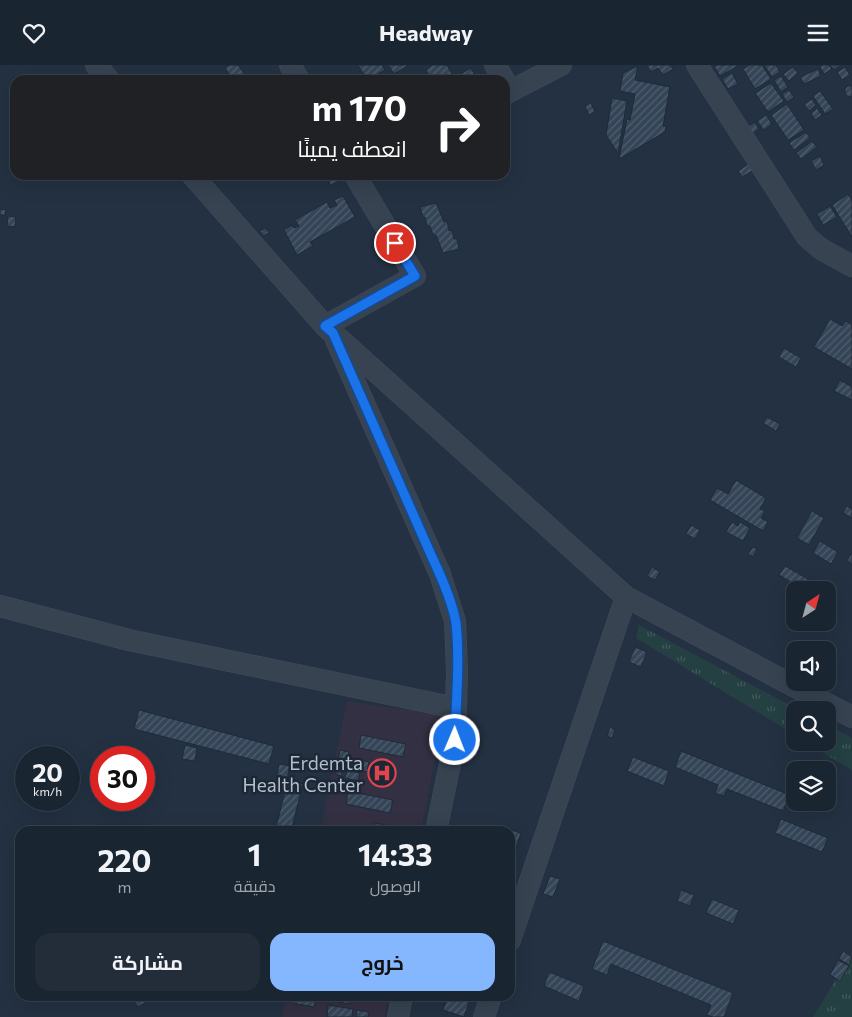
<!DOCTYPE html>
<html lang="ar">
<meta charset="utf-8">
<style>
body{margin:0;font-family:Commissioner,Cairo,sans-serif;background:#232d3a;color:#f1f3f6;direction:rtl;height:100vh;display:flex;flex-direction:column;font-size:19px;white-space:nowrap}
*{box-sizing:border-box;margin:0}
p{font-size:16px;color:#9fa5ac}
.icon{flex:none;width:28px;height:28px;fill:none;stroke:currentColor;stroke-width:2;stroke-linecap:round;stroke-linejoin:round}
.map{position:relative;flex:1;overflow:hidden;direction:ltr}
.sheet{position:absolute;left:15px;top:761px;width:500px;height:175px;display:flex;flex-direction:column;background:#1a2532;border-radius:15px;box-shadow:0 5px 20px #0002,0 0 0 1px #38424d;direction:rtl}
.sheet>*{flex:none}
.top-card{position:absolute;left:10px;top:10px;width:500px;height:105px;border-radius:15px;box-shadow:0 5px 20px #0002,0 0 0 1px #38424d;direction:rtl;background:#202124;color:#fff;overflow:hidden}
.needle{width:32px;rotate:36deg}
.tools{position:absolute;left:786px;top:516px;display:grid;gap:10px}
.tools a{display:grid;place-items:center;width:50px;height:50px;border-radius:10px;background:#1a2532;box-shadow:0 5px 20px #0002,0 0 0 1px #38424d;font-size:25px}
.speed{position:absolute;left:15px;top:681px;display:flex;gap:10px;font-size:25px;font-weight:700;text-align:center}
.speed>*{display:grid;place-content:center;width:65px;height:65px;border-radius:50%;background:#1a2532;box-shadow:0 5px 20px #0002,0 0 0 1px #38424d;line-height:1}
.speed small{font-size:12px;font-weight:400}
.speed .limit{border:8px solid #d22;background:#fff;color:#111}
.pin{position:absolute;display:grid;place-items:center;width:42px;height:42px;color:#fff;margin:-21px;border:2px solid #fff;border-radius:50%;box-shadow:0 1px 5px #0007}
.me{position:absolute;width:55px;margin:-28px;rotate:1deg;stroke-linejoin:round;filter:drop-shadow(0 0 4px #0008)}
.turn{display:flex;align-items:center;gap:18px;height:105px;padding:0 20px;font-size:22px}
.turn .icon{width:65px;height:65px;stroke-width:2.5}
.turn b{display:block;font-size:35px;line-height:42px}
.eta{display:flex;justify-content:space-evenly;align-items:center;height:85px;text-align:center}
.eta b{font-size:30px;font-weight:700;line-height:35px}
.button{display:flex;gap:10px;margin-top:auto;padding:10px 20px}
.button a{flex:1;height:58px;border-radius:15px;background:#85b7ff;color:#111;font-size:20px;font-weight:700;line-height:58px;text-align:center}
.button a+a{background:#232d3a;color:#f1f3f6}
header{display:flex;justify-content:space-between;align-items:center;height:65px;padding:0 20px;background:#1a2532;font-size:22px;font-weight:700}
.map>svg:first-child{display:block}
.medical{fill:#323042}
.grass{fill:url(#grass-tufts)}
.building{fill:url(#building-hatch);stroke:#1e2a38}
.lines{fill:none;stroke-linecap:round;stroke-linejoin:round}
.street-casing{stroke:#414c5a;stroke-width:22}
.street{stroke:#374351;stroke-width:21}
.route-casing{stroke:#114b97;stroke-width:12}
.route{stroke:#1a73e8;stroke-width:9}
.labels{text-anchor:middle;dominant-baseline:central;stroke-width:5;stroke-linejoin:round;paint-order:stroke}
.poi-label{font-size:19px;fill:#b4becc;stroke:#1c2836;text-anchor:end}
</style>
<header><svg class="icon" aria-label="menu" viewBox="0 0 24 24"><path d="M4 6h16M4 12h16M4 18h16"/></svg>Headway<svg class="icon" aria-label="heart" viewBox="0 0 24 24"><path d="M12 20l-8-8c-3-5 5-10 8-4 3-6 11-1 8 4z"/></svg></header>
<div class="map">
<svg width="852" height="952" viewBox="0 0 852 952">
<defs>
<pattern id="grass-tufts" width="24" height="20" patternUnits="userSpaceOnUse" patternTransform="scale(1.25)"><rect width="24" height="20" fill="#254042"/><path d="M3 7l-1-3M5 7V3M7 7l1-3M15 17l-1-3M17 17v-4M19 17l1-3" fill="none" stroke="#425a5c"/></pattern>
<pattern id="building-hatch" width="6" height="6" patternUnits="userSpaceOnUse" patternTransform="scale(1.25)"><rect width="6" height="6" fill="#354558"/><path d="M-1 1l2-2M0 6l6-6M5 7l2-2" fill="none" stroke="#505e6f"/></pattern>
</defs>
<rect width="100%" height="100%" fill="#233142"/>
<g class="medical">
<polygon points="347,636 444,650 421,766 320,766"/>
<polygon points="285,931 389,931 385,952 282,952"/>
</g>
<g class="grass">
<polygon points="639,560 799,645 795,645 795,670 636,573"/>
<polygon points="828,660 852,673 852,705 807,678 828,678"/>
<polygon points="852,888 852,952 813,952"/>
</g>
<g class="building">
<polygon points="229,0 238,0 246,11 240,15 233,15 225,3"/>
<polygon points="358,0 382,0 385,5 367,15"/>
<polygon points="388,0 409,0 394,9"/>
<polygon points="432,0 447,0 452,9 443,15 432,15 426,5"/>
<polygon points="647,0 670,0 673,4 663,10 658,3 651,7"/>
<polygon points="717,0 737,0 738,1 720,11 714,1"/>
<polygon points="750,0 762,0 771,14 755,24 743,4"/>
<polygon points="764,0 776,0 780,7 772,12"/>
<polygon points="822,0 829,0 832,4 824,9 820,2"/>
<polygon points="830,0 841,0 834,5"/>
<polygon points="638,1 635,15 670,22 663,61 666,61 665,67 619,94 627,54 630,55 635,29 620,26 623,8"/>
<polygon points="793,2 798,8 789,16 783,9"/>
<polygon points="845,2 850,10 842,15 837,7"/>
<polygon points="471,3 476,12 472,15 462,15 459,10"/>
<polygon points="818,4 821,11 804,19 800,12"/>
<polygon points="732,8 738,19 728,24 722,14"/>
<polygon points="781,11 788,22 781,27 774,15"/>
<polygon points="771,18 784,36 768,47 755,28"/>
<polygon points="848,21 852,21 852,32 847,31 845,28 845,24"/>
<polygon points="789,25 794,32 787,37 782,29"/>
<polygon points="820,26 833,44 825,49 813,31"/>
<polygon points="612,33 627,36 618,88 606,70"/>
<polygon points="812,34 816,40 809,46 804,39"/>
<polygon points="591,38 595,47 589,50 585,41"/>
<polygon points="787,39 804,65 788,75 771,50"/>
<polygon points="817,43 822,50 815,55 811,48"/>
<polygon points="766,50 772,59 764,65 757,56"/>
<polygon points="755,57 759,64 752,69 747,62"/>
<polygon points="806,67 810,73 794,85 789,78"/>
<polygon points="812,76 817,82 801,94 796,88"/>
<polygon points="820,91 824,100 816,105 811,96"/>
<polygon points="750,98 754,105 742,112 738,106"/>
<polygon points="332,110 337,110 340,116 330,120 327,112"/>
<polygon points="848,129 852,135 852,172 832,140"/>
<polygon points="343,131 355,152 310,177 313,181 297,190 284,165 292,160 294,163 299,161 295,155 327,137 330,143 337,140 334,135"/>
<polygon points="436,138 444,157 447,156 449,166 452,165 454,174 457,174 459,184 443,188 436,170 433,170 430,161 427,161 425,152 423,152 420,142"/>
<polygon points="830,141 837,152 823,160 817,149"/>
<polygon points="0,144 6,145 5,151 0,149"/>
<polygon points="8,151 16,152 15,162 7,161"/>
<polygon points="266,163 269,168 263,171 260,166"/>
<polygon points="830,254 842,261 846,256 852,260 852,304 814,282"/>
<polygon points="784,283 801,293 796,302 779,292"/>
<polygon points="840,315 852,322 852,335 834,326"/>
<polygon points="767,352 780,359 776,366 763,358"/>
<polygon points="736,415 766,433 760,444 765,446 761,453 768,457 763,466 710,435 717,423 728,429"/>
<polygon points="847,441 852,444 852,453 843,448"/>
<polygon points="812,446 824,453 809,480 797,473"/>
<polygon points="732,457 738,461 740,457 750,463 743,476 726,467"/>
<polygon points="691,460 700,465 695,474 686,469"/>
<polygon points="820,476 838,487 831,499 813,488"/>
<polygon points="753,482 757,484 753,492 748,489"/>
<polygon points="852,487 852,499 847,496"/>
<polygon points="785,501 808,514 803,524 779,510"/>
<polygon points="652,502 660,507 655,515 647,511"/>
<polygon points="635,582 647,587 641,602 629,597"/>
<polygon points="139,645 274,681 269,699 134,664"/>
<polygon points="610,662 615,665 612,673 607,671"/>
<polygon points="361,670 406,679 403,692 359,683"/>
<polygon points="185,680 197,683 195,696 182,694"/>
<polygon points="340,685 349,687 347,696 338,694"/>
<polygon points="681,686 790,730 783,746 727,724 724,731 715,728 718,720 675,702"/>
<polygon points="633,692 669,706 664,721 627,706"/>
<polygon points="358,694 369,697 367,707 356,705"/>
<polygon points="279,699 290,701 287,713 277,710"/>
<polygon points="336,701 343,703 341,711 335,709"/>
<polygon points="347,705 360,708 358,716 345,713"/>
<polygon points="274,714 284,717 280,730 270,727"/>
<polygon points="288,715 303,719 291,766 275,766"/>
<polygon points="348,726 393,735 390,748 346,739"/>
<polygon points="781,754 828,773 822,787 775,768"/>
<polygon points="375,758 385,760 384,766 374,766"/>
<polygon points="496,760 521,768 513,792 510,792 510,766 494,766"/>
<polygon points="362,761 370,763 369,766 361,766"/>
<polygon points="550,811 560,814 553,832 543,829"/>
<polygon points="681,825 694,830 690,841 677,836"/>
<polygon points="712,834 739,845 733,859 706,848"/>
<polygon points="603,876 733,928 724,952 713,952 707,950 711,940 611,899 607,910 592,904"/>
<polygon points="843,886 852,892 849,900 839,894"/>
<polygon points="838,895 849,901 840,916 830,910"/>
<polygon points="549,907 584,921 579,936 544,921"/>
<polygon points="134,931 142,931 145,938 137,942 133,932"/>
<polygon points="293,931 316,932 314,942 292,938"/>
<polygon points="330,931 350,931 349,939 329,935"/>
<polygon points="448,931 471,931 464,952 443,945"/>
<polygon points="328,940 353,944 352,952 327,952"/>
<polygon points="357,945 369,947 368,952 356,952"/>
</g>
<g class="lines">
<g class="street-casing">
<g id="street">
<polyline points="96,0 109,15"/>
<polyline points="290,0 299,15"/>
<polyline points="495,0 504,15"/>
<polyline points="697,0 807,172 821,184 852,201"/>
<polyline points="505,29 561,0"/>
<polyline points="192,110 325,261 626,532 852,652"/>
<polyline points="325,261 415,211 356,112 360,110"/>
<polyline points="336,275 440,509 455,556 457,607 455,675 436,766"/>
<polyline points="0,541 129,575 456,643"/>
<polyline points="510,875 626,532"/>
<polyline points="398,952 402,931"/>
<polyline points="484,952 491,931"/>
</g>
</g>
<use href="#street" class="street"/>
</g>
<g class="lines">
<g class="route-casing">
<path id="route" d="M395,178l20,33 -90,50 8,7 99,224c8,17 21,48 24,66 4,38 0,78 -1,117"/>
</g>
<use href="#route" class="route"/>
</g>
<defs>
<g id="hospital-ring" transform="scale(1.4375)"><circle r="9.5" fill="#1c2836" stroke="#e0444e" stroke-width="1.5"/><path d="M-5-5h3v3.5h4V-5h3V5h-3V1.5h-4V5h-3Z" fill="#e0444e"/></g>
</defs>
<g fill-rule="evenodd">
<use href="#hospital-ring" x="382" y="708"/>
</g>
<g class="labels">
<g class="poi-label">
<text x="363" y="697">Erdemta<tspan x="363" dy="22">Health Center</tspan></text>
</g>
</g>
</svg>
<div class="tools">
<a><svg class="needle" viewBox="-14 -14 28 28"><path d="M0-13l5 13h-10z" fill="#e53935"/><path d="M0 13l5-13h-10z" fill="#9fa5ac"/></svg></a>
<a><svg class="icon" aria-label="sound" viewBox="0 0 24 24"><path d="M4 9h4l5-4v14l-5-4H4zM17 9q2 3 0 6"/></svg></a>
<a><svg class="icon" aria-label="search" viewBox="0 0 24 24"><circle cx="10" cy="10" r="6"/><path d="M15 15l6 6"/></svg></a>
<a><svg class="icon" aria-label="layers" viewBox="0 0 24 24"><path d="M12 4l9 5-9 5-9-5zM3 14l9 5 9-5"/></svg></a>
</div>
<div class="speed"><div>20<small>km/h</small></div><div class="limit">30</div></div>
<div class="pin" style="left:395px;top:178px;background:#d93025"><svg class="icon" aria-label="arrive" viewBox="0 0 24 24"><path d="M6 21V4h12l-3 4 3 4H6"/></svg></div>
<svg class="me" style="left:455px;top:675px" viewBox="-20 -20 40 40"><circle r="17" fill="#1a73e8" stroke="#fff" stroke-width="3"/><path d="M0-11L8 9 0 5-8 9z" fill="#fff"/></svg>
<div class="top-card">
<div class="turn"><svg class="icon" aria-label="right" viewBox="0 0 24 24"><path d="M7 20v-9h11M14 6l5 5-5 5"/></svg><div><b>170 m</b>انعطف يمينًا</div></div>
</div>
<section class="sheet">
<div class="eta">
<div><b>14:33</b><p>الوصول</p></div>
<div><b>1</b><p>دقيقة</p></div>
<div><b>220</b><p>m</p></div>
</div>
<div class="button"><a>خروج</a><a>مشاركة</a></div>
</section>
</div>
